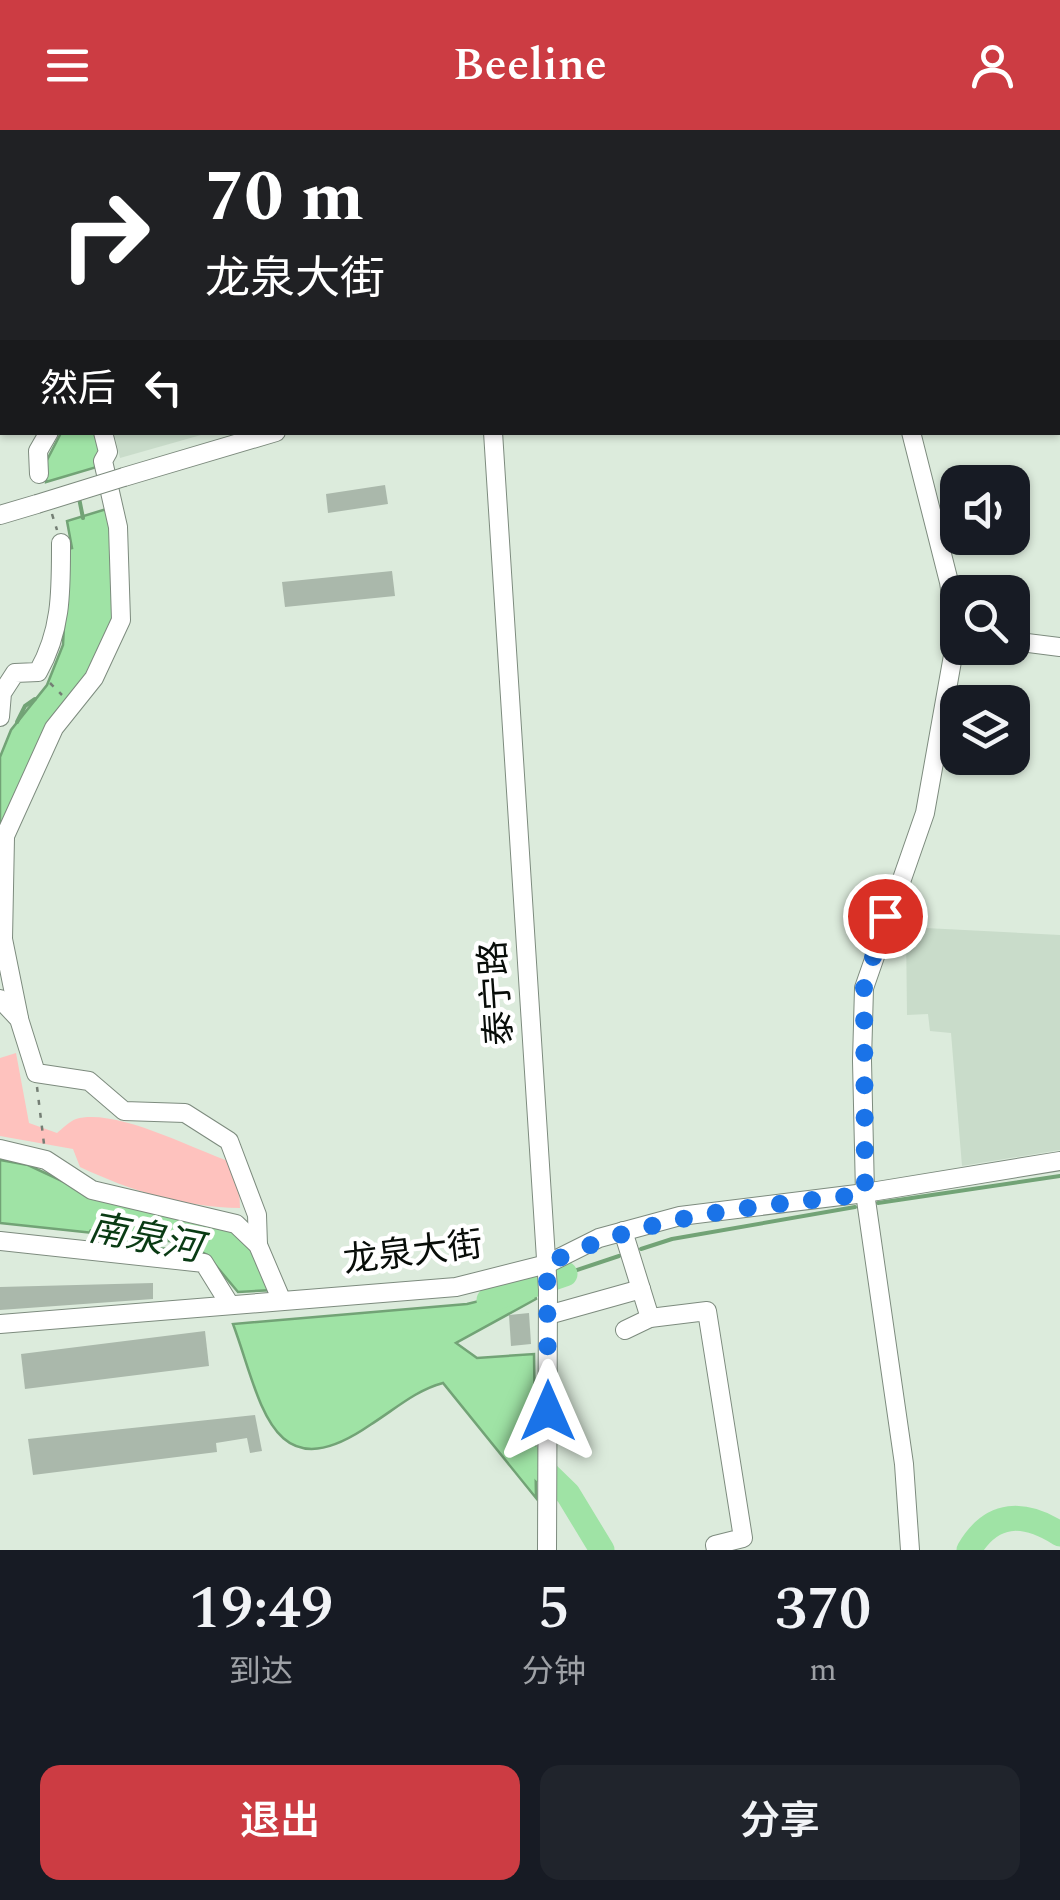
<!DOCTYPE html>
<html lang="zh">
<meta charset="utf-8">
<style>
body{margin:0;font-family:Spectral,"Noto Sans SC",serif;background:#20242c;color:#f1f3f6;height:100vh;display:flex;flex-direction:column;font-size:38px;white-space:nowrap}
*{box-sizing:border-box;margin:0}
p{font-size:32px;color:#9ea1a6}
.icon{flex:none;width:55px;height:55px;fill:none;stroke:currentColor;stroke-width:2;stroke-linecap:round;stroke-linejoin:round}
.map{position:relative;height:1420px;overflow:hidden}
.panel{display:flex;flex-direction:column;background:#171b24;flex:1}
.panel>*{flex:none}
.hud{position:absolute;left:0px;top:0px;width:1060px;height:305px;box-shadow:0 2px 8px #0004;background:#202124;color:#fff;overflow:hidden}
.controls{position:absolute;left:940px;top:335px;display:grid;gap:20px}
.controls a{display:grid;place-items:center;width:90px;height:90px;border-radius:20px;background:#171b24;box-shadow:0 2px 8px #0004;font-size:50px}
.pin{position:absolute;display:grid;place-items:center;width:85px;height:85px;color:#fff;margin:-42px;border:5px solid #fff;border-radius:50%;box-shadow:0 2px 10px #0007}
.me{position:absolute;width:110px;margin:-55px;rotate:0deg;stroke-linejoin:round;filter:drop-shadow(0 0 8px #0008)}
.turn{display:flex;align-items:center;gap:35px;height:210px;padding:0 40px;font-size:45px}
.turn .icon{width:130px;height:130px;stroke-width:2.5}
.turn b{display:block;font-size:70px;line-height:85px}
.then{display:flex;align-items:center;height:95px;padding:0 40px;background:#0003;gap:20px;font-size:38px}
.eta{display:flex;justify-content:space-evenly;align-items:center;height:170px;text-align:center}
.eta b{font-size:60px;font-weight:600;line-height:70px}
.primary-button{display:flex;gap:20px;margin-top:auto;padding:20px 40px}
.primary-button a{flex:1;height:115px;border-radius:20px;background:#cc3c43;color:#fff;font-size:40px;font-weight:600;line-height:115px;text-align:center}
.primary-button a+a{background:#20242c;color:#f1f3f6}
header{display:flex;justify-content:space-between;align-items:center;height:130px;padding:0 40px;background:#cc3c43;color:#fff;font-size:45px;font-weight:600}
.map>svg:first-child{display:block}
.built{fill:#c9dcca}
.green{fill:#fec2be}
.water{fill:#9fe3a5;stroke:#72a376;stroke-width:2.5}
.lines{fill:none;stroke-linecap:round;stroke-linejoin:round}
.stream{stroke:#72a376;stroke-width:4}
.river{stroke:#9fe3a5;stroke-width:25}
.building{fill:#aab8ab}
.minor-casing{stroke:#7d8b7e;stroke-width:20}
.path{stroke:#747e74;stroke-width:2.5;stroke-dasharray:5 8;stroke-linecap:butt}
.minor{stroke:#fff;stroke-width:18}
.minor-bridge-casing{stroke:#7d8b7e;stroke-width:20;stroke-linecap:butt}
.minor-bridge{stroke:#fff;stroke-width:18}
.route{stroke:#1a73e8;stroke-width:18;stroke-dasharray:0 32.4}
.labels{text-anchor:middle;dominant-baseline:central;stroke-width:9;stroke-linejoin:round;paint-order:stroke}
.street-label{font-size:35px;fill:#080d09;stroke:#fff}
.water-label{font-size:38px;font-style:italic;fill:#0a3b14;stroke:#fff}
</style>
<header><svg class="icon" aria-label="menu" viewBox="0 0 24 24"><path d="M4 6h16M4 12h16M4 18h16"/></svg>Beeline<svg class="icon" aria-label="person" viewBox="0 0 24 24"><circle cx="12" cy="8" r="4"/><path d="M4 21q1-7 8-7t8 7"/></svg></header>
<div class="map">
<svg width="1060" height="1420" viewBox="0 0 1060 1420">
<rect width="100%" height="100%" fill="#dcebdc"/>
<g class="built">
<polygon points="114,303 114,302 208,303 120,328"/>
<polygon points="906,797 1060,805 1060,1020 962,1036 951,903 930,901 928,884 907,885"/>
</g>
<path class="green" d="M16,923l13,70 28,10c5,-4 13,-12 19,-14 39,-11 115,29 152,42l11,25 1,22c-57,-1 -109,-17 -160,-41l-7,-18 -73,-13v-78z"/>
<g class="water">
<polygon points="99,302 107,334 46,352 46,332 61,303"/>
<polygon points="113,377 115,481 94,540 0,711 0,627 11,600 47,555 63,515 68,419 72,418 67,391"/>
<polygon points="0,1030 28,1035 92,1065 233,1099 252,1113 273,1160 238,1162 207,1125 187,1113 0,1093"/>
<path d="M533,1158l3,11 -80,44 21,15 57,-4 2,144 -93,-115c-27,7 -49,27 -73,42 -100,69 -109,-26 -137,-101l234,-20z"/>
</g>
<g class="lines">
<g class="stream">
<polyline points="79,368 83,388"/>
<polyline points="17,592 25,576 35,569"/>
<polyline points="878,1073 1060,1046"/>
<polyline points="91,1101 161,1119 199,1120"/>
<polyline points="641,1119 672,1109 855,1077"/>
<polyline points="565,1144 619,1126"/>
</g>
<g class="river">
<polyline points="489,1170 565,1144"/>
<polyline points="531,1328 568,1364 602,1420"/>
<path d="M969,1420c23,-39 55,-39 91,-16"/>
</g>
</g>
<g class="building">
<polygon points="385,355 388,374 328,383 326,364"/>
<polygon points="392,441 395,466 285,477 282,452"/>
<polygon points="153,1153 153,1169 0,1180 0,1157"/>
<polygon points="529,1183 531,1214 511,1216 509,1185"/>
<polygon points="205,1201 209,1236 25,1259 21,1224"/>
<polygon points="255,1285 262,1321 250,1323 247,1308 216,1313 217,1322 33,1345 28,1309"/>
</g>
<g class="lines">
<g class="minor-casing">
<g id="minor">
<polyline points="227,0 228,2"/>
<polyline points="286,0 288,2"/>
<polyline points="468,0 468,2"/>
<polyline points="869,0 869,2"/>
<polyline points="1058,138 1060,137"/>
<polyline points="493,302 548,1160 547,1420"/>
<polyline points="39,344 38,321 49,302"/>
<polyline points="124,347 276,302"/>
<polyline points="0,385 37,374"/>
<polyline points="1012,511 1060,517"/>
<path d="M0,587l2,-24 13,-20 23,-1c24,-42 23,-82 23,-129"/>
<polyline points="5,707 3,809 19,888"/>
<polyline points="0,717 54,598 94,548 121,490 118,397 103,331 108,322 103,302"/>
<polyline points="0,869 19,889 36,943 89,951 124,981 185,983 229,1011 257,1085 258,1115"/>
<polyline points="0,1019 46,1030 92,1060 236,1094 258,1115 281,1169"/>
<polyline points="623,1101 650,1188"/>
<polyline points="0,1111 204,1133 230,1175"/>
<polyline points="548,1185 641,1159"/>
<polyline points="0,1194 456,1157 547,1134 599,1108 680,1086 865,1063 1060,1031"/>
<polyline points="625,1200 650,1188 707,1181 743,1408 715,1415 716,1420"/>
<polyline points="910,1420 904,1334 865,1063 862,931 864,858 925,683 957,503 949,452 911,302"/>
</g>
</g>
<g class="path">
<polyline points="52,384 57,400"/>
<polyline points="50,553 62,565"/>
<polyline points="37,957 44,1014"/>
</g>
<use href="#minor" class="minor"/>
<g class="minor-bridge-casing">
<polyline id="minor-bridge" points="37,374 124,347"/>
</g>
<use href="#minor-bridge" class="minor-bridge"/>
</g>
<g class="lines">
<path class="route" d="M548,1281l-1,-147c100,-50 208,-57 318,-70l-1,-206 21,-72"/>
</g>
<g class="labels">
<g class="street-label">
<text transform="translate(497 863) rotate(-94)">泰宁路</text>
<text transform="translate(413 1123) rotate(-7)">龙泉大街</text>
</g>
<g class="water-label">
<text transform="translate(145 1109) rotate(11)">南泉河</text>
</g>
</g>
</svg>
<div class="controls">
<a><svg class="icon" aria-label="sound" viewBox="0 0 24 24"><path d="M4 9h4l5-4v14l-5-4H4zM17 9q2 3 0 6"/></svg></a>
<a><svg class="icon" aria-label="search" viewBox="0 0 24 24"><circle cx="10" cy="10" r="6"/><path d="M15 15l6 6"/></svg></a>
<a><svg class="icon" aria-label="layers" viewBox="0 0 24 24"><path d="M12 4l9 5-9 5-9-5zM3 14l9 5 9-5"/></svg></a>
</div>
<div class="pin" style="left:885px;top:786px;background:#d93025"><svg class="icon" aria-label="arrive" viewBox="0 0 24 24"><path d="M6 21V4h12l-3 4 3 4H6"/></svg></div>
<svg class="me" style="left:548px;top:1281px" viewBox="-20 -20 40 40"><path d="M0-17L14 15 0 8-14 15z" fill="#1a73e8" stroke="#fff" stroke-width="4"/></svg>
<div class="hud">
<div class="turn"><svg class="icon" aria-label="right" viewBox="0 0 24 24"><path d="M7 20v-9h11M14 6l5 5-5 5"/></svg><div><b>70 m</b>龙泉大街</div></div>
<div class="then">然后<svg class="icon" aria-label="left" viewBox="0 0 24 24"><path d="M17 20v-9H6M10 6l-5 5 5 5"/></svg></div>
</div>
</div>
<section class="panel">
<div class="eta">
<div><b>19:49</b><p>到达</p></div>
<div><b>5</b><p>分钟</p></div>
<div><b>370</b><p>m</p></div>
</div>
<div class="primary-button"><a>退出</a><a>分享</a></div>
</section>
